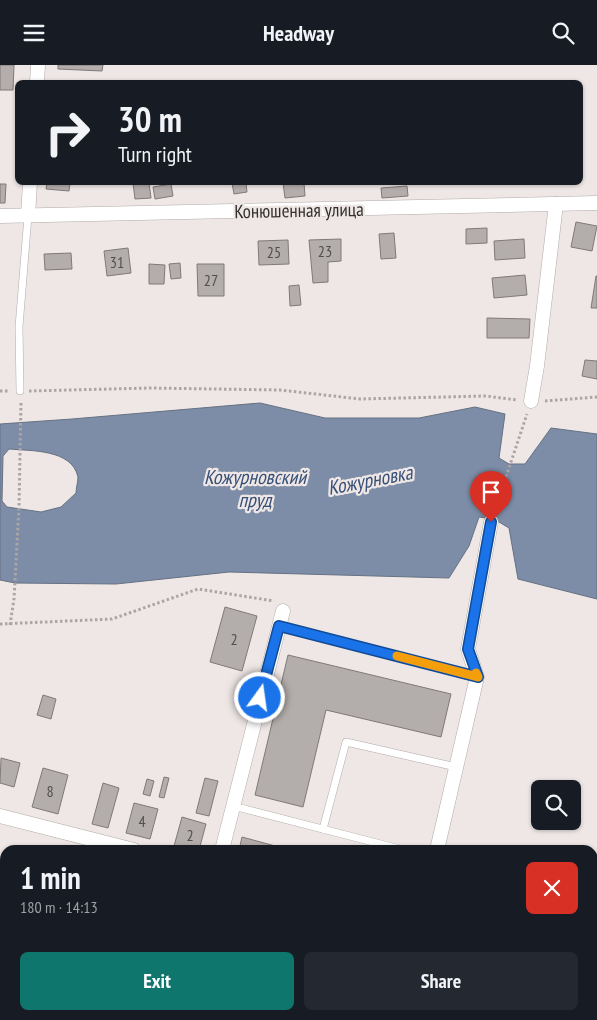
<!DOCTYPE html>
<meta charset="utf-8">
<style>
body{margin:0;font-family:"PT Sans Narrow",sans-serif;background:#242831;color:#f1f3f6;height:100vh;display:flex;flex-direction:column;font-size:19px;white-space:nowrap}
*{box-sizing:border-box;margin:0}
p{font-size:16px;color:#9ea1a6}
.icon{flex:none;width:28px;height:28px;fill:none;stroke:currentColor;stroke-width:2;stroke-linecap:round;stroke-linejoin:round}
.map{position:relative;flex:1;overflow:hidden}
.side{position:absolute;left:0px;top:780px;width:598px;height:175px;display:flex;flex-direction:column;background:#171b24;border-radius:15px 15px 0 0;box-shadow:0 1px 4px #0004}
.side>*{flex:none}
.guide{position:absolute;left:15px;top:15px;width:568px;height:105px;border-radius:8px;box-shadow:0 1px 4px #0004;background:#171b24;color:#f1f3f6;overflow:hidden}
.buttons{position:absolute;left:531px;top:715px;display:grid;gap:10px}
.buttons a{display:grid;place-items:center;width:50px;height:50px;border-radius:8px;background:#171b24;box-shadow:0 1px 4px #0004;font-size:25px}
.pin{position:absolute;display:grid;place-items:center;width:42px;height:42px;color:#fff;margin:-51px -21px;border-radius:50% 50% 50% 0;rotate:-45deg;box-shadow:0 0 5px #0007}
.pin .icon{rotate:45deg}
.me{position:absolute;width:55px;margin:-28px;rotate:14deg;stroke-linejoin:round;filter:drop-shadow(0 0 4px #0008)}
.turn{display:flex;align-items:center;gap:18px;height:105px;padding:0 20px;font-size:22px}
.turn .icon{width:65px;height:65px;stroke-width:2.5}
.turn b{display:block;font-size:35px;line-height:42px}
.round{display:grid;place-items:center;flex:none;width:52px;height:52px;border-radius:8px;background:#242831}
.headline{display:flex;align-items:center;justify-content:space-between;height:85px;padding:0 20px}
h1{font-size:30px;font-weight:600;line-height:38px}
.button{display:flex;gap:10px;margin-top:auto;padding:10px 20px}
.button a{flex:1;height:58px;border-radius:8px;background:#0f766e;color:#fff;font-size:20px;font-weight:600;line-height:58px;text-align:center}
.button a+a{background:#242831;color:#f1f3f6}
header{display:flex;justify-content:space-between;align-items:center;height:65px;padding:0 20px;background:#171b24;font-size:22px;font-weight:600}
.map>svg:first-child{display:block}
.forest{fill:#c09e94}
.water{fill:#7d8da7;stroke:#667183;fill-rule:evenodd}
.building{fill:#b3adab;stroke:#7f7978}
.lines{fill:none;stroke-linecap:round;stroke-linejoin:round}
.service-casing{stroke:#b1aba9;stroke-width:8}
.minor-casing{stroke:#b1aba9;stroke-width:15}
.path{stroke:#aba6a4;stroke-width:3;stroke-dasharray:2.5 2.5;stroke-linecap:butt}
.service{stroke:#fff;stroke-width:7}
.minor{stroke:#fff;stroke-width:14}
.route-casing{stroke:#114b97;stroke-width:12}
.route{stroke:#1a73e8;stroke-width:9}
.slow{stroke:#f59e0b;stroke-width:9}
.labels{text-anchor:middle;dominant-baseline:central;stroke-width:4.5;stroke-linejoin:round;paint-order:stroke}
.number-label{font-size:16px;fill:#524f4e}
.street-label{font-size:19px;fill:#32302f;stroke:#eee7e5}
.water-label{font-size:20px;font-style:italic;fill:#375078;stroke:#eee7e5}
</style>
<header><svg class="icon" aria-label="menu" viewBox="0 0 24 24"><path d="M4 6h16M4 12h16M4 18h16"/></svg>Headway<svg class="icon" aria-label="search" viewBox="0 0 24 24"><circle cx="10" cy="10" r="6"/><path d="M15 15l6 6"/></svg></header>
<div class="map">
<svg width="597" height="955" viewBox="0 0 597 955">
<rect width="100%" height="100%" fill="#eee7e5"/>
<polygon class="forest" points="593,860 597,861 597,955 517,955 518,950 592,950"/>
<path class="water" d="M260,338l65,15h94l56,-11 30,7 -6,44 10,6h16l26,-36 46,6v165l-79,-20 -9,-51 -15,-9 -15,-2 -10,29 -20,32 -220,-6 -113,12 -101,-1 -15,-3v-156l72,-5zM9,384c22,2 63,0 69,28 0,5 -2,11 -2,16l-15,14 -20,5 -34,-5 -5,-6 1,-45z"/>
<g class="building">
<polygon points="0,0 14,0 13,25 0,25"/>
<polygon points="58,0 103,0 102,6 58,4"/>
<polygon points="47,118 70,118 69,126 46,124"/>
<polygon points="133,118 149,118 151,133 135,134"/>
<polygon points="232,118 246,118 247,127 234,129"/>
<polygon points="283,118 304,118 305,131 285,133"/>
<polygon points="0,119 6,119 5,138 0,138"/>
<polygon points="171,119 173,131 155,134 153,122"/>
<polygon points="407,121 408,131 382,133 381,123"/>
<polygon points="576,157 597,161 592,186 571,182"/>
<polygon points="487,163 487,178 466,179 466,164"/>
<polygon points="394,168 396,193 381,194 379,169"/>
<polygon points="341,174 341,196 328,197 328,217 313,218 309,175"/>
<polygon points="524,174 525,193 495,195 494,176"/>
<polygon points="288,175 289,199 259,200 258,176"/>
<polygon points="128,183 131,208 107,211 104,186"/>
<polygon points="71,188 72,204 45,205 44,189"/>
<polygon points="180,198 181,213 171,214 169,199"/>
<polygon points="149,199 165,200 164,219 149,219"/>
<polygon points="197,199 224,199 224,231 198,231"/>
<polygon points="525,210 527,230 494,233 492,213"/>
<polygon points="596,211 597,211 597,243 591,243"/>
<polygon points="299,220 301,240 290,241 289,221"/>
<polygon points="487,253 530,254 529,273 487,273"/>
<polygon points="585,295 597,296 597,314 582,311"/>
<polygon points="225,542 257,551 242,606 210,597"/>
<polygon points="288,590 451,629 441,672 326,645 303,742 255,730"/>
<polygon points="43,630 56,634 51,654 37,650"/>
<polygon points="1,693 20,698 14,722 0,718"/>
<polygon points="43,703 68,710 58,749 32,742"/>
<polygon points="164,712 169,713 164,733 159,732"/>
<polygon points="205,713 218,716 209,751 196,748"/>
<polygon points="147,714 154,716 150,731 143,729"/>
<polygon points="103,718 119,723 108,763 92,759"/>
<polygon points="134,738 158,744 150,774 126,768"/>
<polygon points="182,752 206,759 199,785 189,785 174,781"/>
<polygon points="242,772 290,785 239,785"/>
<polygon points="451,950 485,950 484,955 450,955"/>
</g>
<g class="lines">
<g class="service-casing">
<g id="service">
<polyline points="20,326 19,262 28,151"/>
<polyline points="279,561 477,612"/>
<polyline points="233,741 404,785"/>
<polyline points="323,764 346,677 456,702"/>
<polyline points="592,850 597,851"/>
<polyline points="256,955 257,950"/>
</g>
</g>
<g class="minor-casing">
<g id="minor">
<polyline points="37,18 38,0"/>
<polyline points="0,151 597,138"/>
<polyline points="28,151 30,118"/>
<polyline points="531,336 537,301 556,139"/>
<polyline points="0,751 134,785"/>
<polyline points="222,785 283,546"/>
<polyline points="437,785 477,612 468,584 491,457"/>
<polyline points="178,955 179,950"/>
<polyline points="395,955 397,950"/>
</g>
</g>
<g class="path">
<polyline points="0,326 10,326"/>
<polyline points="29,326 149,323 280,325 360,334 486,331 517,335"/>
<polyline points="545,336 597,332"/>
<polyline points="495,445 527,349"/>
<polyline points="0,559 112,554 198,524 274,536"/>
<polyline points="10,560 14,534 19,442 21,337"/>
</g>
<use href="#service" class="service"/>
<use href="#minor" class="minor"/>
</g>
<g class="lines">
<g class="route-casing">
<polyline id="route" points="260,633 279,561 478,612 468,584 491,457"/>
</g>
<use href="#route" class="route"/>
<polyline class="slow" points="397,591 478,612 476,608"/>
</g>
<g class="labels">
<g class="number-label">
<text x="325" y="186">23</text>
<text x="274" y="187">25</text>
<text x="117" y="197">31</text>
<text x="211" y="215">27</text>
<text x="234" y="574">2</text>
<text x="50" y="726">8</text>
<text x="142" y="756">4</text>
<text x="190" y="770">2</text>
</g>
<g class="street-label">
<text transform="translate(299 145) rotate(-1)">Конюшенная улица</text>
</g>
<g class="water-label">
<text x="255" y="412">Кожурновский<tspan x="255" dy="23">пруд</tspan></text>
<text transform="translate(370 415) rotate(-11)">Кожурновка</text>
</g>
</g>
</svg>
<div class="buttons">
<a><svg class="icon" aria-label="search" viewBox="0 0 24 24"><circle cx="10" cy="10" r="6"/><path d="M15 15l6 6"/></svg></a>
</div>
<div class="pin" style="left:491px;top:457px;background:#d93025"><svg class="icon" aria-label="arrive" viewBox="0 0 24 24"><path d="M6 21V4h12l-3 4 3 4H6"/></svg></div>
<svg class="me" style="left:260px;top:633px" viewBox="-20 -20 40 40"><circle r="17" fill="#1a73e8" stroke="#fff" stroke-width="3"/><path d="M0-11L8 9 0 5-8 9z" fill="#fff"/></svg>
<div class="guide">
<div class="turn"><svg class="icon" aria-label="right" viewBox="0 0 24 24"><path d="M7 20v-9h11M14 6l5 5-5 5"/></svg><div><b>30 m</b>Turn right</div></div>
</div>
<section class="side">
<div class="headline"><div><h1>1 min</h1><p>180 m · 14:13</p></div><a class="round" style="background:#d93025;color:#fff"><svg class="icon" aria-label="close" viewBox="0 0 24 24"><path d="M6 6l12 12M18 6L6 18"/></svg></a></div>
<div class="button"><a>Exit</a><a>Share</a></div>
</section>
</div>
